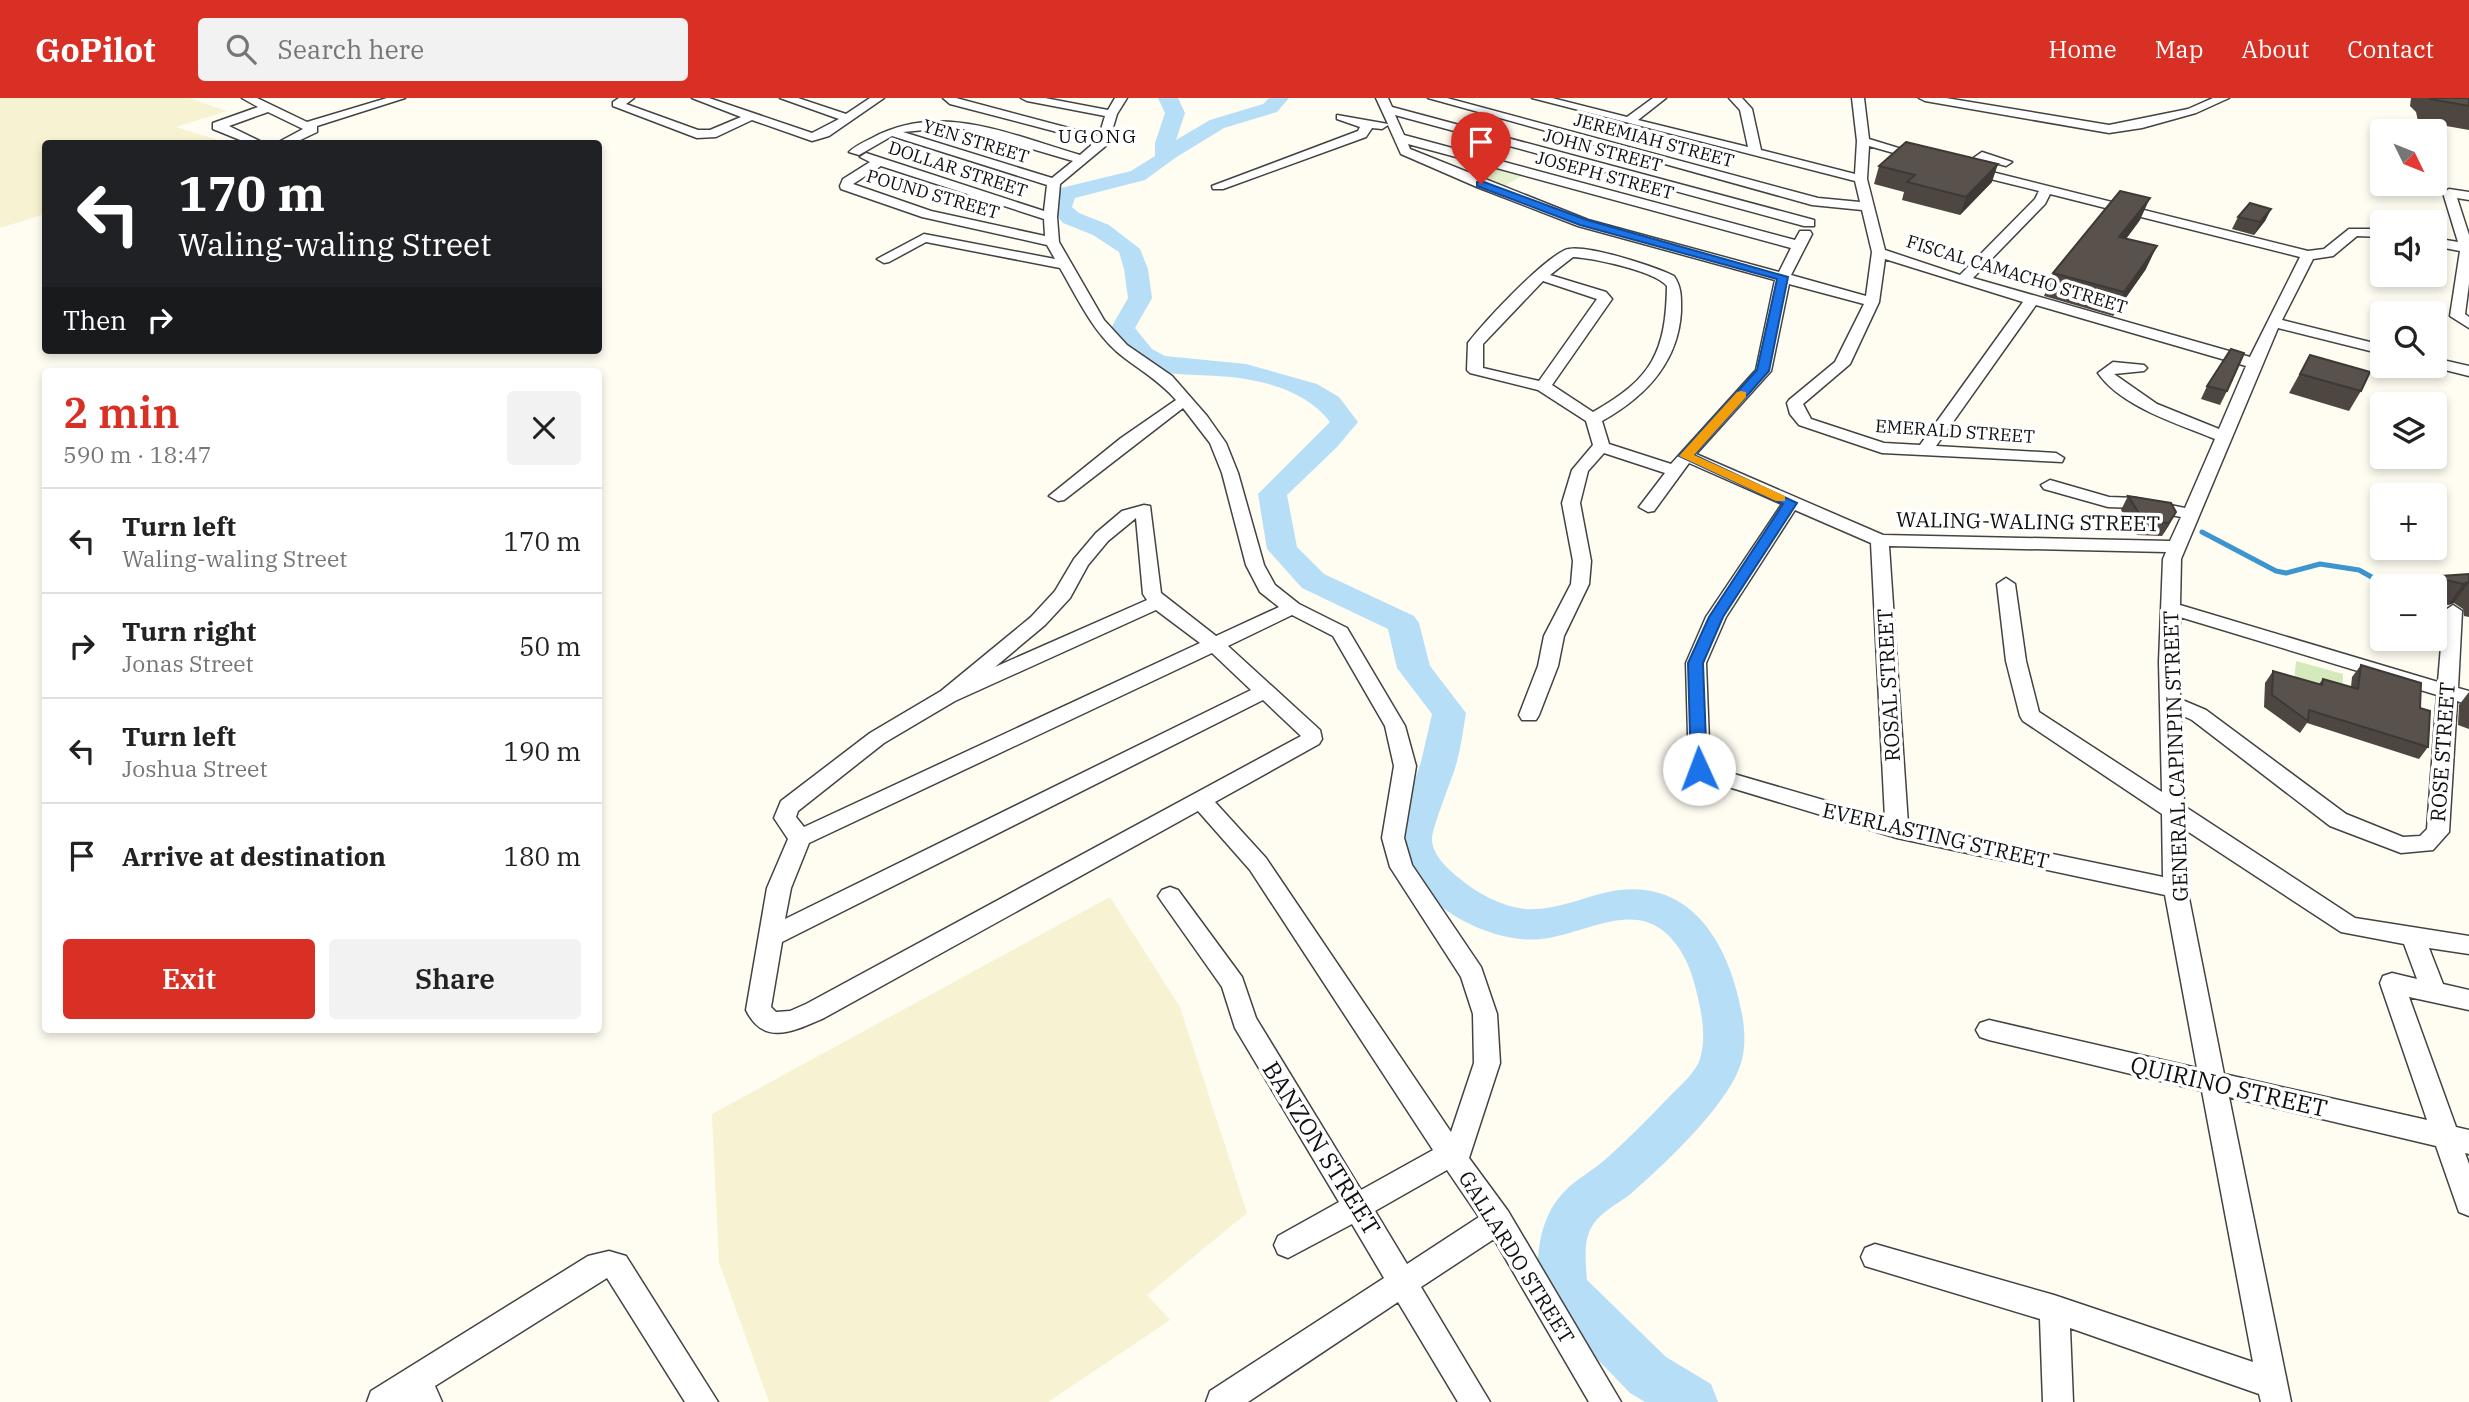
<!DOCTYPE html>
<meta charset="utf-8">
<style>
body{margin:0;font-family:"IBM Plex Serif",serif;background:#f2f2f2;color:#222;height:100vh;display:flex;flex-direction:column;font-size:26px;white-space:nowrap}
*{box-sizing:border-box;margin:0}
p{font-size:23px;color:#767676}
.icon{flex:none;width:38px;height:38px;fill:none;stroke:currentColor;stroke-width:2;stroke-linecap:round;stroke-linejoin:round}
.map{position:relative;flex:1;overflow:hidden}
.drawer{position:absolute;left:42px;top:270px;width:560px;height:665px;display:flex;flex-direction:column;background:#fff;border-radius:7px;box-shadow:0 4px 10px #0003}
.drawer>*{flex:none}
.banner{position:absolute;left:42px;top:42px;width:560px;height:214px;border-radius:7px;box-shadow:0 4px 10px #0003;background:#202124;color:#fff;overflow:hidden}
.needle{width:46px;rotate:133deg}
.buttons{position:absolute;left:2370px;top:21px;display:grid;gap:14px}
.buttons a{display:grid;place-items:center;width:77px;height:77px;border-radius:7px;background:#fff;box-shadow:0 4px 10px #0003;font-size:35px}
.pin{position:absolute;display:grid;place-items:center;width:60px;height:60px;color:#fff;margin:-72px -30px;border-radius:50% 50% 50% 0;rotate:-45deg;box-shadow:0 0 7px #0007}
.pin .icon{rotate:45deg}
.me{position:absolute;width:77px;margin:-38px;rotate:358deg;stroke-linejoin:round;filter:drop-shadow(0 0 5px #0008)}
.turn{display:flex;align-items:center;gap:24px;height:147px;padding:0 21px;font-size:32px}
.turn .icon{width:91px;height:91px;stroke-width:2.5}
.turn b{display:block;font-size:49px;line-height:60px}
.then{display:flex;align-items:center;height:66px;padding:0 21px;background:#0003;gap:14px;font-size:26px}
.round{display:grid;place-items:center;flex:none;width:74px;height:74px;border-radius:7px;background:#f2f2f2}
.overview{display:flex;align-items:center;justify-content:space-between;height:119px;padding:0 21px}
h1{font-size:42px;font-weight:600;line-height:52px;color:#d93025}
.cta{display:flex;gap:14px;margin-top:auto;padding:14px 21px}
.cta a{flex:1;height:80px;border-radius:7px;background:#d93025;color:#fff;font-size:28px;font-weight:600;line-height:80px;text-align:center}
.cta a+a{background:#f2f2f2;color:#222}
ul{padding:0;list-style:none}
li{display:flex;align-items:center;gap:21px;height:105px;padding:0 21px;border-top:2px solid #e0e0e0}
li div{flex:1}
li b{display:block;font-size:26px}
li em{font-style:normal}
header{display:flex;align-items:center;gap:42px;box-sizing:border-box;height:98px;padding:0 35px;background:#d93025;color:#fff}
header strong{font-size:33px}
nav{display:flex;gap:38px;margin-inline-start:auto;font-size:24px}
.search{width:490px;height:63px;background:#f2f2f2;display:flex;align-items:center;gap:18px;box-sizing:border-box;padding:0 24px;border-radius:7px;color:#767676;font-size:26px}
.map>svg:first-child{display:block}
.farmland{fill:#f6f2d2}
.green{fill:#d4eabb}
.pitch{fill:#e5f2cd}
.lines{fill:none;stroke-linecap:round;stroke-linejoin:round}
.stream{stroke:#3c95cf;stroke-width:5}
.river{fill:#b6dff7;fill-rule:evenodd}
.minor-casing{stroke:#434343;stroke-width:3}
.minor{fill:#fff;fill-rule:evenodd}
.wall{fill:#4d4641}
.shaded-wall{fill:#3e3935}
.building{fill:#59514c;stroke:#3e3935;stroke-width:2}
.route{fill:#1a73e8;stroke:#114b97;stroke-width:2}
.slow{fill:#f59e0b}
.labels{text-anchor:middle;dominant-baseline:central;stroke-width:7;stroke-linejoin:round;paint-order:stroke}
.far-street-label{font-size:18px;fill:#101010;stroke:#fff}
.far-neighbourhood-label{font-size:19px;letter-spacing:2px;fill:#101010;stroke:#fff}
.street-label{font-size:21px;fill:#101010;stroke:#fff}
.near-street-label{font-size:24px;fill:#101010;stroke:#fff}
</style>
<header>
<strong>GoPilot</strong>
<div class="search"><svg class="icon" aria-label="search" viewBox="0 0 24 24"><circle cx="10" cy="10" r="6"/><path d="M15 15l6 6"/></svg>Search here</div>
<nav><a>Home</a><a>Map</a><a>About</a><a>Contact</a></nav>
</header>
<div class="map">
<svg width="2469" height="1304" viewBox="0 0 2469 1304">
<rect width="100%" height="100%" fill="#fffcf2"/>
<g class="farmland">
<polygon points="0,0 189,0 227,13 176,29 228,45 46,46 45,116 0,130"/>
<polygon points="1110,799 1180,909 1247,1115 1147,1197 1170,1222 1048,1304 769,1304 719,1164 712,1016"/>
</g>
<polygon class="green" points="2296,563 2343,576 2342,599 2294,585"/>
<polygon class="pitch" points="1489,66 1522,78 1504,88 1470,76"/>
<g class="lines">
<polyline class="stream" points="2202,434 2276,473 2286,475 2320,466 2359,472 2377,482 2405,488"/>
<path class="river" d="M1158,0h20l7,15 -9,27 34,-20 53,-16 6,-6h20l-12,14 -53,16 -49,30 -30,22 -70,18 -3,9 7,6 30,12 31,24 8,20 4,29 -17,30 17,21 13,7 81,8 71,20 22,13 19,25 -21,25 -50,48 10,52 27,27 90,42 5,7 11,43 36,47c-3,17 -5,35 -10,52 -4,14 -25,65 -24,75 1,16 16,29 27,38 19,16 42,28 66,31 29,2 56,-11 83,-17 82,-17 121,51 134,122 3,16 4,36 -2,52 -14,40 -73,96 -105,124 -14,13 -35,21 -44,38 -8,14 -5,37 -4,52l79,77 45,27 7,18h-73l-15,-9 -84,-87c-15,-34 -9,-87 18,-114 12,-13 28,-21 42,-33 22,-20 43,-41 64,-63 10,-10 26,-24 30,-37 7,-24 1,-50 -5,-73 -5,-20 -13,-37 -27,-51 -36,-35 -85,0 -126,4 -45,5 -103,-24 -130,-61 -8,-11 -13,-25 -18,-38l27,-78 11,-48 -35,-46 -9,-39 -86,-41 -35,-39 -9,-55 72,-72c-24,-33 -74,-44 -113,-46 -27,-2 -62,1 -84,-17 -11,-9 -16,-20 -22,-31l17,-30 -4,-29 -5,-17 -26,-17 -30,-12 -13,-15 7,-19 74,-18 24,-15v-13l10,-30z"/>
<g class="minor-casing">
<g id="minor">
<polygon points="242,0 257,0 307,24 387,0 405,0 317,28 317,34 292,46 275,46 303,31 268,14 229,28 266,46 250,46 213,31 213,25 258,9"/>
<polygon points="619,0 634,0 626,6 698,32 710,32 741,19 692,0 709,0 812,35 839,21 780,0 798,0 846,16 870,0 884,0 829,38 812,43 752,22 716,39 697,40 613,8 613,4"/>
<path d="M943,0h13l143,38 6,-20 -78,-15 -6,-3h24l63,12 7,-12h12l-10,16 -9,30 -48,40 -3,33 2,25 45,78 23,25 45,31 35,40 19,27 12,30 26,92 11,20 24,19 48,24 58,98 11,40 -12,72 8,27 69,102 16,47 3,49 -31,95 39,53 113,191h-32l-95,-163 -73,48 69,115h-32l-60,-100 -150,100h-42l4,-11 174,-113 -32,-54 -64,34 -10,-4 -4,-9 4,-9 61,-34 -104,-174 -13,-41 -60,-85 -4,-6 4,-6 8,-3 8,3 64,87 14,41 105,172 72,-40 -183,-280 -52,-59 -374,207c-30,13 -60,29 -78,-8l21,-122 21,-49 -14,-21 7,-17 89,-68 71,-42 90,-74 24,-26 19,-32 22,-26 26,-22 22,-6 6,1 11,87 55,43 63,-29 -19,-15 -14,-27 -24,-92 -12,-30 -27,-35 -119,92 -6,1 -9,-5 72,-58 55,-38c-18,-21 -40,-32 -60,-49 -25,-23 -39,-54 -56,-83l-134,-26 -37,20 -5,1 -7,-4 47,-25 131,25 -8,-14 -125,-28 -81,-28 -1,-3 3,-7 27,-17 -10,-5 6,-4 178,58 3,-26 -155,-49 -33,19 -10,-3c6,-6 15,-10 23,-14 68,-37 139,-3 208,17l15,-13 -145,-38zM946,30l18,1 109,32 -21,17 -149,-46zM881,68l163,53 1,17 -114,-25 -78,-27zM1136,420l7,76 4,6 -152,67 50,-42 25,-27 18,-33 20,-24zM1156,512l44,33 -396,184 -8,-10 2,-6 86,-68 71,-42zM1292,517l41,21 52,90 9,40 -12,72 8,29 71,110 12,37 1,49 -23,69 -185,-274 -51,-56 104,-58 3,-5 -2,-9 -92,-84zM1212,555l39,37 -466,229 6,-31 18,-45zM1263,602l38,36 -495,268 -16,7 -14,1 -5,-5 11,-65zM1447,1072l32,47 -72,47 -32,-53z"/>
<path d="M1376,0h12l4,9 422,113v6h-10l-409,-111 9,20 391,105 5,-9h10l2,3 -21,41 75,21 6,-44 -10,-42 -50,-5 -384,-107h19l371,100 42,4 -5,-21 -323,-83h20l75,19 26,-19h13l-28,22 110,27 -8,-37 -11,-12h13l10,11 9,41 94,24 2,-33 -5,-43h12l5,41 59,18 -6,4 -53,-15 -2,33 18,71 75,25 75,-76 4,-8 -77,-19v-6l20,-14 30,10 -6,4 -22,-6 -8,8 332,83 16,-2 25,-20h33v8l-25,-1 -24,20 -20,3 -31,61 100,25v9l-104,-26 -97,231 -1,46 258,77 6,-71 9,-6 9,6 -4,77 11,3v14l-12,-4 -8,131 -16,18 -32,3 -71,-27 -138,-106 -11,-5 3,91 171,112 114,18v18l-40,-6 14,36 26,6v20l-60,-13 47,130 13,3v24l-4,-1 4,11v52l-10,-4 -23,-66 -207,-49 62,305h-30l-2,-8 -189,-66 3,74h-30l-3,-83 -175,-53 -4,-9 4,-9 10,-4 179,51 199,67 -51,-271 -213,-51 -9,-3 -4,-7 4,-7 9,-3 208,48 -32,-173 -268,-57 -205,-62 -3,-5 -3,-108 20,-46 76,-113 -93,-41 -35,48 -6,1 -9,-5 26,-34 -61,-20 -16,18 -8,32 11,58 -2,23 -25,52 -6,30 -19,49 -3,5h-14l-3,-5 19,-49 6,-30 27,-52 2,-23 -11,-58 10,-33 21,-25 -7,-24 -48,-31 -68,-17 -3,-3 1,-27c18,-23 72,-81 97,-93 17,-8 91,17 109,26 8,12 7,22 7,36 -3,51 -36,85 -79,109l7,23 62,20 85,-94 19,-90 -197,-54 -101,-39 -76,-33 -13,-29 -6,4 -10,-1 -6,9 -143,52h-10l-1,-3 146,-55 2,-4 -23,-8v-4l51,9zM1408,46l383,104 -12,24 -191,-52 -178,-71zM2050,96l250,63 -50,100 -277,-79 72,-74zM1573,159c20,1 82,14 94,29 -1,66 -15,93 -74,126l-41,-27 60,-86 -6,-7 -56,-17zM1885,161l138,43 -103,143 -36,-2 -73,-24 -8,-15 47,-40 29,-62zM1543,183l54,18 -58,82 -56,-13v-24zM1789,186l75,20 -29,58 -46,38 -2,3 3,11 9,11 83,28 180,9 2,-4 -8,-5 -120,-7 100,-141 210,61 -27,63 -62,-25 -43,-30 30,-3 3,-3 -3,-3 -31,-3 -15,11c23,34 81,51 117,66l-30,69 -49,-10 -27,-1 -59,-17 -9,5 3,4 64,18 28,1 45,9 -11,24 -287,-6 -187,-81 75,-83zM1795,412l76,33 14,275 -175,-51 -4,-104 20,-46zM1889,448l277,6 -3,7 -4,103 3,130 -123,-80 -13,-51 -11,-77 -9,-6 -9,6 9,77 14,55 3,5 139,93 1,63 -255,-53zM2180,519l257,78 -10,134 -7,7 -17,1 -57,-23 -140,-104 -26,-11zM2184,731l157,103 63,12 13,35 -25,-6 -9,3 -3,7 47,137 -203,-46 -37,-186z"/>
<polygon points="1919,0 1946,0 2109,27 2188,11 2213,0 2229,0 2196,15 2142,30 2109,35 1925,3"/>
<polygon points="2449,91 2469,94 2469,102 2457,100 2469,137 2469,186 2465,216 2469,219 2469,230 2450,218 2460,153 2434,148 2434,140 2458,144 2443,95"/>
<polygon points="2434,260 2469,268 2469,278 2429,268 2434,268"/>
<polygon points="609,1153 626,1158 718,1304 685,1304 607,1180 435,1288 442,1304 367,1304 371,1293 588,1158"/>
</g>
</g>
<use href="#minor" class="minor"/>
</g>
<g class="wall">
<polygon points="2411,0 2469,0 2469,32 2418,23 2416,14 2410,8"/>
<polygon points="1879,68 1992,84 1960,117 1902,102 1904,94 1874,86"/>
<polygon points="2271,111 2265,123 2254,137 2232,131 2238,119"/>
<polygon points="2140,122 2126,141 2146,171 2113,218 2044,198 2053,175"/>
<polygon points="2310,257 2361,293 2349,313 2289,295"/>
<polygon points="2207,288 2227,293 2220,307 2201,301"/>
<polygon points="2128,398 2171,405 2169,427 2162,438 2137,437 2121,412"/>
<polygon points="2469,476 2469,519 2464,518 2463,511 2454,505 2448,507 2434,504 2434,488 2433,488 2441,478"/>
<polygon points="2361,567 2420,610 2428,649 2419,661 2307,625 2300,635 2264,609 2265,585 2273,573 2319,586 2323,581 2351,589 2352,579"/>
<polygon points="2469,594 2469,631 2458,627 2459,607"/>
</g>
<g class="shaded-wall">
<polygon points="1998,66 1992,84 1960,117 1966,99"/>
<polygon points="2150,100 2140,122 2110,162 2119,139"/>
<polygon points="2271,111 2265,123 2254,137 2260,124"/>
<polygon points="2157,148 2146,171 2113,218 2124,194"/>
<polygon points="2176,414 2169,427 2162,438 2169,425"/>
<polygon points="2469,484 2454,505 2448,507 2463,486"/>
</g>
<g class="building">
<polygon points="2430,0 2469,0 2469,8 2430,1"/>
<polygon points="1906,44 1998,66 1966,99 1907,84 1915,77 1879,68"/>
<polygon points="2120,93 2150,100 2119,139 2157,148 2124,194 2053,175"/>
<polygon points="2250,105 2271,111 2260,124 2238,119"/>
<polygon points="2231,251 2244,255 2227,293 2207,288"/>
<polygon points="2310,257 2370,274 2361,293 2300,276"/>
<polygon points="2128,398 2171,405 2176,414 2169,425 2144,423"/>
<polygon points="2469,476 2469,484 2463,486 2441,481 2441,478"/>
<polygon points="2361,567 2421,585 2420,610 2430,613 2428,649 2309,612 2308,623 2272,597 2273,573 2322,587 2323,581 2358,591"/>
</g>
<polygon class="route" points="1477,84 1484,84 1587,122 1788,179 1769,273 1694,357 1797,405 1723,519 1703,565 1707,671 1705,675 1693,675 1691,671 1688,565 1709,519 1783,406 1679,358 1757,272 1777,181 1580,127 1477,88"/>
<polygon class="slow" points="1741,293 1746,294 1746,299 1694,357 1785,398 1785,403 1776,403 1679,358 1737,294"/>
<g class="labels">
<g class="far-street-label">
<text transform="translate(1654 42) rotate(15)">JEREMIAH STREET</text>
<text transform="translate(976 43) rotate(17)">YEN STREET</text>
<text transform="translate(1603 52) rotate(15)">JOHN STREET</text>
<text transform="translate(958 71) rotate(18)">DOLLAR STREET</text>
<text transform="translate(1605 77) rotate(15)">JOSEPH STREET</text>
<text transform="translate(933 96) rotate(16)">POUND STREET</text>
<text transform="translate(2017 176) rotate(17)">FISCAL CAMACHO STREET</text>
<text transform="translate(1955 333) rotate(4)">EMERALD STREET</text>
</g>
<g class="far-neighbourhood-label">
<text x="1098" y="38">UGONG</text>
</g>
<g class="street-label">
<text transform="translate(2028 423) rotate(1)">WALING-WALING STREET</text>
<text transform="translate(1888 587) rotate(-93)">ROSAL STREET</text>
<text transform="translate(2442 654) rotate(-86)">ROSE STREET</text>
<text transform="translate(2175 658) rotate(-92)">GENERAL CAPINPIN STREET</text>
<text transform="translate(1936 737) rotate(13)">EVERLASTING STREET</text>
<text transform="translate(1517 1159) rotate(58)">GALLARDO STREET</text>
</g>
<g class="near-street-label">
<text transform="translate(2229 988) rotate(13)">QUIRINO STREET</text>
<text transform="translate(1322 1050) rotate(58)">BANZON STREET</text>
</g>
</g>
</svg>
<div class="buttons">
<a><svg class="needle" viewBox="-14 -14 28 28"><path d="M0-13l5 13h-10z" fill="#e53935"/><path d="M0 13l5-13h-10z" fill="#767676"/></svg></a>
<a><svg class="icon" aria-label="sound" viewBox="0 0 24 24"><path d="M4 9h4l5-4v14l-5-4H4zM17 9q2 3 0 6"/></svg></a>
<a><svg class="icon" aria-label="search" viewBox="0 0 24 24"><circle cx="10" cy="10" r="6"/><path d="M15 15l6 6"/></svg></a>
<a><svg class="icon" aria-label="layers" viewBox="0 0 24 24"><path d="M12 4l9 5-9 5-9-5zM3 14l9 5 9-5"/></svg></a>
<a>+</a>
<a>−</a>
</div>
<div class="pin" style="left:1481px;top:86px;background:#d93025"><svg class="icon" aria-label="arrive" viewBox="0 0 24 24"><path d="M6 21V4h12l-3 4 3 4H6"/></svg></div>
<svg class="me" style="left:1699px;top:671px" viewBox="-20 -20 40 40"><circle r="19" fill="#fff"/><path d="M0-13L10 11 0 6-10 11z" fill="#1a73e8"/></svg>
<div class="banner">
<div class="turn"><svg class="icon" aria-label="left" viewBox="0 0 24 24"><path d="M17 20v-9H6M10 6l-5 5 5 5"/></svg><div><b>170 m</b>Waling-waling Street</div></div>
<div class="then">Then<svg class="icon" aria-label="right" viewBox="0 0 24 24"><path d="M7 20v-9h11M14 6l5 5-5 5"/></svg></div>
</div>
<section class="drawer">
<div class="overview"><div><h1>2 min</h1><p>590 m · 18:47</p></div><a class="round"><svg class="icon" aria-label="close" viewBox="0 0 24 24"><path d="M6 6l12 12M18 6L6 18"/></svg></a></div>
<ul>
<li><svg class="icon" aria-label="left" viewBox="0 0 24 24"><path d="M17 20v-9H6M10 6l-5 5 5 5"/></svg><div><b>Turn left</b><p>Waling-waling Street</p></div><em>170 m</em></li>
<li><svg class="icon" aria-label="right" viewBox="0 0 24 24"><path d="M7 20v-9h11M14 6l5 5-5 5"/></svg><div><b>Turn right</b><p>Jonas Street</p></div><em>50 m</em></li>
<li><svg class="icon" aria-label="left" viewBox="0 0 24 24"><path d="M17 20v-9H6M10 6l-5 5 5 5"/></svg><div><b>Turn left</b><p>Joshua Street</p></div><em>190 m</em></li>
<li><svg class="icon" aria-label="arrive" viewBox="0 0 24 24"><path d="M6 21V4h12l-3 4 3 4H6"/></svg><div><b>Arrive at destination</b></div><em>180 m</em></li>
</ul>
<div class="cta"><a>Exit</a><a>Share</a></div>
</section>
</div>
